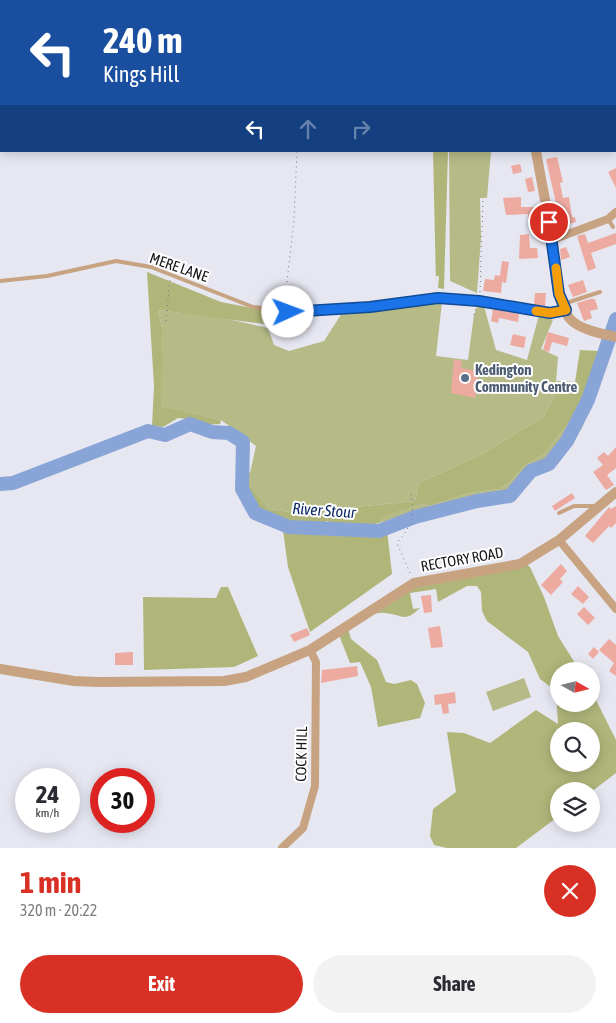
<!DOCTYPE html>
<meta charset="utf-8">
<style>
body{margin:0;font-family:"Asap Condensed",sans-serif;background:#f2f2f3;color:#2b2b33;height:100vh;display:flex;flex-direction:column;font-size:19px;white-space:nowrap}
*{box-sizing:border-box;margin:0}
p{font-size:16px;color:#7c7c81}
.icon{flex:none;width:28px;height:28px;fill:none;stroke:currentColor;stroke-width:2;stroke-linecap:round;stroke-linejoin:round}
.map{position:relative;height:848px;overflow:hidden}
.panel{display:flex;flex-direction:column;background:#fff;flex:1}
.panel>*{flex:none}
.top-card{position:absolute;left:0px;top:0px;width:616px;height:152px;box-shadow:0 2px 12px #0003;background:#1a4fa0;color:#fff;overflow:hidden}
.needle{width:32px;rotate:98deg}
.tools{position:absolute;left:550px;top:662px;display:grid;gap:10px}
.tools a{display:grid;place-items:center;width:50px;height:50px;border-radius:50%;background:#fff;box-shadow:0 2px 12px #0003;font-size:25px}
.speed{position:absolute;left:15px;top:768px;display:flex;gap:10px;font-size:25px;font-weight:700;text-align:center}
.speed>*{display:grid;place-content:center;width:65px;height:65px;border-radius:50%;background:#fff;box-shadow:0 2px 12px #0003;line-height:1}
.speed small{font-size:12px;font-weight:400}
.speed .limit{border:8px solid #d22;background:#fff;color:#111}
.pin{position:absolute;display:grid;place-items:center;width:42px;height:42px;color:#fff;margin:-21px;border:2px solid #fff;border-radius:50%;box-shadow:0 1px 5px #0007}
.me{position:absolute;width:55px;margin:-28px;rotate:88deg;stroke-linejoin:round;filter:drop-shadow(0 0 4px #0008)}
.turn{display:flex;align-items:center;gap:18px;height:105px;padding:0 20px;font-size:22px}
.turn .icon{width:65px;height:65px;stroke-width:2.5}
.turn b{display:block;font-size:35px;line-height:42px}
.lanes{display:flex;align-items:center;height:48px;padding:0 20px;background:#0003;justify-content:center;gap:25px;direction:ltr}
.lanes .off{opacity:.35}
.round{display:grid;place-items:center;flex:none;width:52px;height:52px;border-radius:26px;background:#f2f2f3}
.overview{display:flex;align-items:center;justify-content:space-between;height:85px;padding:0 20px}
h1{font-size:30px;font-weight:700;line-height:38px;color:#d93025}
.action{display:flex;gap:10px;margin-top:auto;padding:10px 20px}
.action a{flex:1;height:58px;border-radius:30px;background:#d93025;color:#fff;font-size:20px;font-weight:700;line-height:58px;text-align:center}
.action a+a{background:#f2f2f3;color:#2b2b33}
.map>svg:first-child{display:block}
.green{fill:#b5ba87}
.forest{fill:#b0b67a;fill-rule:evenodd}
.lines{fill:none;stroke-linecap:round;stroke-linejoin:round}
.river{stroke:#89a5d8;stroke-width:14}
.building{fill:#edaaa0}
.path{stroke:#76767d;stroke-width:1;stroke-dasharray:1 4;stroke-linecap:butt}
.service{stroke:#c8a381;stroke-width:4}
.minor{stroke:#c8a381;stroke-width:8}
.tertiary{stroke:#c8a381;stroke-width:10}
.route-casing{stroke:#114b97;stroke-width:12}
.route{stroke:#1a73e8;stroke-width:9}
.slow{stroke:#f59e0b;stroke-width:9}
.service-dot{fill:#5c6f8a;stroke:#fff;stroke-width:2}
.labels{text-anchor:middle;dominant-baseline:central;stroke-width:4;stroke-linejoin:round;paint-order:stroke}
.street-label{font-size:15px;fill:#17171a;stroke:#fff}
.service-label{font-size:15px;font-weight:bold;fill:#4e5e75;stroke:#fff;text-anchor:start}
.water-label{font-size:16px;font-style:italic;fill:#0c2965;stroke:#fff}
</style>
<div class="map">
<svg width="616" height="848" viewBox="0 0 616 848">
<rect width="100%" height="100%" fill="#e6e7f1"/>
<g class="green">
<polygon points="449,151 491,151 487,198 480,198 481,238 477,293 450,281"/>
<polygon points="479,301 484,306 496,350 527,360 539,315 553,320 541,349 558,357 555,395 544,416 484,453 419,483 415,501 296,513 269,509 251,487 250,473 256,446 221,420 160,406 163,332 158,310 223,318 268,328 274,345 289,351 324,341 342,313 442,302 436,356 468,360 474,315"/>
<polygon points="602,337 613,340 582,428 567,450 547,466 532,475 514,496 504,500 475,505 387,530 380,517 423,504 429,506 470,493 499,489 509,483 525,465 543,455 568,424 588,386"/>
<polygon points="524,678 531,697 493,711 486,692"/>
</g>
<g class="forest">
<polygon points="433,151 448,151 444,289 438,288 439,276 436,276 436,284"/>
<polygon points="147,272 221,302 272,312 272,325 158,310 163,332 161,406 221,420 220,424 204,425 188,419 178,418 163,427 152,426 154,386"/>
<path d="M580,350l18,1 -10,35 -20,38 -25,31 -18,10 -16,18 -10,6 -29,4 -41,13 -6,-2 -42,13 1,5c-19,6 -37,6 -55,-1 -9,5 -20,6 -30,3 -3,-1 -5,-3 -7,-3 -33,-2 -47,-20 -49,-53l9,5 1,14 18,22 27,4 119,-12 4,-18 65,-30 60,-37 11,-21 2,-14 18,1z"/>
<polygon points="377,529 387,530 392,574 310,632 288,567 283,530 363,533"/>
<path d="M526,564l4,3 14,30 14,39 22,35h-21v33h32v-14l25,50v33l-25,19 -32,-1v25l-43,32h-69l-13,-3 -4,-9 3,-27 23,-17 -9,-60 17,1 26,10 46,-33 22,14 -2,-33 -16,-12 -12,-27 -41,-31 -5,-10 -1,-19 -4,-6h-10l-29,16 -2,-13 -26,4 3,16 7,-1c-16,15 -16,7 -35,5 -5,-1 -11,1 -17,1l38,-26zM559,731h32v33h-32z"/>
<polygon points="221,587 228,587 258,656 234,667 144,670 143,597 216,598"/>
<polygon points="348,629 351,639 377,660 386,682 394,684 411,680 417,684 425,703 420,718 378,727 371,687 360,662 350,663 339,635"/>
</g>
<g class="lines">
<polyline class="river" points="0,484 13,483 148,431 165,435 190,424 212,432 229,433 243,442 242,489 255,513 289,527 379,531 415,517 477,501 510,496 531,471 549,464 567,441 588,400 616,319"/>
</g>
<g class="building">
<polygon points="557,157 563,182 560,183 563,198 569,197 572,217 575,217 576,222 558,227 557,222 560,221 546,159"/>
<polygon points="520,164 522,172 513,174 511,166"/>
<polygon points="616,168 616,188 608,172"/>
<polygon points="532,177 535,191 528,192 525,179"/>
<polygon points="521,197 521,207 534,207 535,217 541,216 543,227 530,229 528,214 506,215 503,198"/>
<polygon points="616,233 616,244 591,253 596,268 588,271 577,236 585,234 588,243"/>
<polygon points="529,234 530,248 537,248 538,258 519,259 520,235"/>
<polygon points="566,247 570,257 561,260 560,249"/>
<polygon points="502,261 509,262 506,283 502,282 501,293 483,291 485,279 494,280 495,275 500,276"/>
<polygon points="583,280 587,292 573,297 568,285"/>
<polygon points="535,293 546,293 545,306 534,305"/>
<polygon points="590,299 595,299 598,309 590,311 592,318 584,321 577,303"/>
<polygon points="493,309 519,314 518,322 499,318 498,323 491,321"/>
<polygon points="280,319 309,321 308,330 280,327"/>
<polygon points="548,332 569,338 567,346 552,342 549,352 543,350"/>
<polygon points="513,334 526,337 524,348 510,345"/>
<polygon points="454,359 462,361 461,368 477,371 476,377 478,377 475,398 451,393"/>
<polygon points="616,447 616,468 607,475 614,485 606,490 593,472 603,465 597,458 604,452 608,456"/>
<polygon points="572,493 575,498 555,511 552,506"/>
<polygon points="616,506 616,523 611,528 609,526 593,543 585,536 609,507 611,509"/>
<polygon points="561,564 567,571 560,579 563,582 551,595 541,585"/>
<polygon points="578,586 589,597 583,604 571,594"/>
<polygon points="431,595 432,612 424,613 421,596"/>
<polygon points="584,607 595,618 588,625 577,614"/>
<polygon points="440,626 443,647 431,648 428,628"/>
<polygon points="307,628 310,635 294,642 290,635"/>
<polygon points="609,639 616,645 616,676 609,671 614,663 599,650"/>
<polygon points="594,647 599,652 593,659 588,654"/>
<polygon points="133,652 133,665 115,665 115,653"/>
<polygon points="357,666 358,676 321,683 322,670"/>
<polygon points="455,692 456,703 448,704 449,713 443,714 441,704 435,705 434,695"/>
</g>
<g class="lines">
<g class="path">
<polyline points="276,0 277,1"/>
<polyline points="615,54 616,54"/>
<polyline points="480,292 483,200"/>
<polyline points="287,302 286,291 294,220 297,151"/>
<polyline points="474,315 476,308"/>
<polyline points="166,321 170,280"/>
<polyline points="268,328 270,315"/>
<path d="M410,573l-13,-30c17,-21 17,-25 14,-50"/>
</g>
<g class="service">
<polyline points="615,99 616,98"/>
<polyline points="608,219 613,227"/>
<polyline points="0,281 47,276 116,261 151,267 253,307 288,311"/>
<polyline points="563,304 600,292"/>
<polyline points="559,513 574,506 595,506"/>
</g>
<g class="minor">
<polyline points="560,0 560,1"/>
<polyline points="552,240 608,219 616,212"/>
<polyline points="288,311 370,307 438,298 479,301 550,313 566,310"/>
<polyline points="559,540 616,609"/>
<polyline points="282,848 303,828 315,786 316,662 310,650"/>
</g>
<g class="tertiary">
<polyline points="509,0 509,1"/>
<path d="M536,151c5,29 11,58 16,87 4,25 1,59 18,81 10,11 33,15 46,18"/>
<polyline points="0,669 74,681 98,682 224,681 246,677 310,650 414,583 520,564 559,540 616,492"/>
</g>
</g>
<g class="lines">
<g class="route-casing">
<polyline id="route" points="288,312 370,307 438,298 479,301 550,313 566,310 559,294 549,222"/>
</g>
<use href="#route" class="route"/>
<polyline class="slow" points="536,311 550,313 566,310 559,294 556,268"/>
</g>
<circle class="service-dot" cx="465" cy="378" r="5"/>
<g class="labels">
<g class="street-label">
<text transform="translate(179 267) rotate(19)">MERE LANE</text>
<text transform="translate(462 559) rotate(-10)">RECTORY ROAD</text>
<text transform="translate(301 754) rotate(-89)">COCK HILL</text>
</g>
<g class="service-label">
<text x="475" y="369">Kedington<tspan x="475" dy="17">Community Centre</tspan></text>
</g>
<g class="water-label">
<text transform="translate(324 510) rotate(4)">River Stour</text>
</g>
</g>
</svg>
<div class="tools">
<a><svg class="needle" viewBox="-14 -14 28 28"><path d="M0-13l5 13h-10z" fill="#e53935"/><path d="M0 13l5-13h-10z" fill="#7c7c81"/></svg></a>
<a><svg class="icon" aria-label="search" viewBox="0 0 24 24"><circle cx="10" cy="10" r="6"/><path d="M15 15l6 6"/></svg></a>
<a><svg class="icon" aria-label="layers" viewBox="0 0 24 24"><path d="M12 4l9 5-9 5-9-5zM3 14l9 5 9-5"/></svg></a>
</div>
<div class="speed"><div>24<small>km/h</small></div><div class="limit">30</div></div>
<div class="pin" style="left:549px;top:222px;background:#d93025"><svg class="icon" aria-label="arrive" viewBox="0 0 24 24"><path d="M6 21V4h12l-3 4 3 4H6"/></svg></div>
<svg class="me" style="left:288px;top:312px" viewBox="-20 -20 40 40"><circle r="19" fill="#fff"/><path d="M0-13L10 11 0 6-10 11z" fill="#1a73e8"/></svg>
<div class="top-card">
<div class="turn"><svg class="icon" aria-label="left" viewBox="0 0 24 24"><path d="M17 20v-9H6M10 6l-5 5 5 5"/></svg><div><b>240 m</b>Kings Hill</div></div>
<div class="lanes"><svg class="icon" aria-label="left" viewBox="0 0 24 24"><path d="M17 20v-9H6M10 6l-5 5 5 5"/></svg><svg class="icon off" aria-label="ahead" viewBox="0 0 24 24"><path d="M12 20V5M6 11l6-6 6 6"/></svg><svg class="icon off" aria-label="right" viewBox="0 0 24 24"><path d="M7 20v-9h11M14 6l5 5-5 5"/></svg></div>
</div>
</div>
<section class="panel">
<div class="overview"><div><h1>1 min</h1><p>320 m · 20:22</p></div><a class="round" style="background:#d93025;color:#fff"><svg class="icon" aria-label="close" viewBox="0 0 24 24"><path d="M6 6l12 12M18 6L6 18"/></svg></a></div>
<div class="action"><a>Exit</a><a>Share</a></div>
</section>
